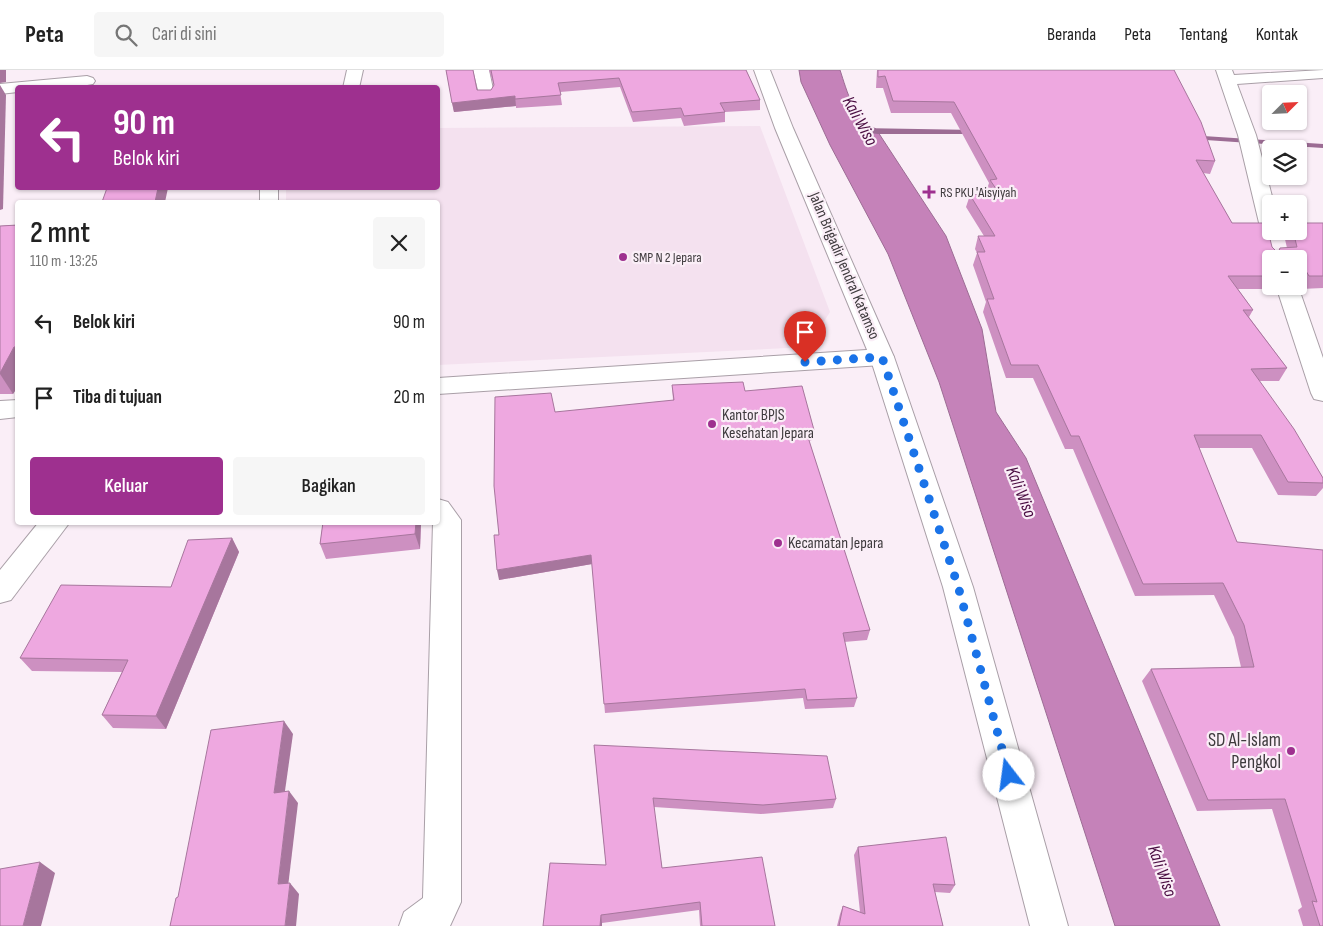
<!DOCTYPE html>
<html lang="id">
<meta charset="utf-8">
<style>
body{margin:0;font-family:"Sofia Sans Condensed",sans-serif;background:#f6f6f6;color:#222;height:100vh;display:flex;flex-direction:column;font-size:19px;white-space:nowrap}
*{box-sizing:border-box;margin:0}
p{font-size:16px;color:#767676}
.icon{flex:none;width:28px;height:28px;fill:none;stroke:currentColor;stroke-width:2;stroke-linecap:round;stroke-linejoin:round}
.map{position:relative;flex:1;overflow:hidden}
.panel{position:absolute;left:15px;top:130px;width:425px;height:325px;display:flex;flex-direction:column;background:#fff;border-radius:5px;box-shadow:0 1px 4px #0004}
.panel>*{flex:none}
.banner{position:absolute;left:15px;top:15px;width:425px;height:105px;border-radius:5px;box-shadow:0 1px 4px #0004;background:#9e308f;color:#fff;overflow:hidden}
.needle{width:32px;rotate:66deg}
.controls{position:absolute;left:1262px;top:15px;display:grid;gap:10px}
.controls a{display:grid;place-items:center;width:45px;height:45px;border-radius:5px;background:#fff;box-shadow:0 1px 4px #0004;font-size:25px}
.pin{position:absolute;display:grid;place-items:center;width:42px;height:42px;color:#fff;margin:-51px -21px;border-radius:50% 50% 50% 0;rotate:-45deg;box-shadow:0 0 5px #0007}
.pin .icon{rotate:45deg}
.me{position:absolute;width:55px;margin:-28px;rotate:345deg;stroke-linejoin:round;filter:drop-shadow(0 0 4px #0008)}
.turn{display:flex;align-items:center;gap:18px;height:105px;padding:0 15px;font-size:22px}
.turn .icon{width:65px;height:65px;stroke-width:2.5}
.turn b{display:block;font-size:35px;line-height:42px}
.round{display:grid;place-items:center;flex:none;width:52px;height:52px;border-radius:5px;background:#f6f6f6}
.summary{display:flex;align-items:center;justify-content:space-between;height:85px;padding:0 15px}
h1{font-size:30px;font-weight:600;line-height:38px}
.button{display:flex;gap:10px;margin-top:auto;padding:10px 15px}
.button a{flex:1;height:58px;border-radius:5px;background:#9e308f;color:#fff;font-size:20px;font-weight:600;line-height:58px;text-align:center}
.button a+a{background:#f6f6f6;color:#222}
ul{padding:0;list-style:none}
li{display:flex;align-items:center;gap:15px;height:75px;padding:0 15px}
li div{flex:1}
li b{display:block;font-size:19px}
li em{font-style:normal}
header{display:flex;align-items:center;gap:30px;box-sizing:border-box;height:70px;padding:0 25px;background:#fff;border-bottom:1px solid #e0e0e0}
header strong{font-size:24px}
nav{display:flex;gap:28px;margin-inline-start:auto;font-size:18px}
.search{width:350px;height:45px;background:#f6f6f6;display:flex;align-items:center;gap:12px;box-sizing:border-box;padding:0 18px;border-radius:5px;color:#767676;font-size:19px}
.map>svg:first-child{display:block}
.built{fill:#f4e1ef}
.water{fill:#c582b9;stroke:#9c6c94}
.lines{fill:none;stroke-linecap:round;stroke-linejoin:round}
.stream{fill:#9c6c94;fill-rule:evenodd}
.street-casing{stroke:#a99fa7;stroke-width:2}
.secondary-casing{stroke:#a99fa7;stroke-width:2}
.street{fill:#fff;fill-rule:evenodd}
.secondary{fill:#fff;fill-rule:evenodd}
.wall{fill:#cd90c1}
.shaded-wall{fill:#a7769d}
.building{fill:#eea8e0;stroke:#a7769d}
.route{stroke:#1a73e8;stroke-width:9;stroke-dasharray:0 16.2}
.poi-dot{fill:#9e308f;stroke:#faeef7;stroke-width:2}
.labels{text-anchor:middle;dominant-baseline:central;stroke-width:4.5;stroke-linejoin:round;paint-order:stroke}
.far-poi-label{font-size:14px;fill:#3e3a3d;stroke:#faeef7;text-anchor:start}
.street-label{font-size:16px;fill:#3e3a3d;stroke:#faeef7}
.poi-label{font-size:16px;fill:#3e3a3d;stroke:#faeef7;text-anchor:start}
.water-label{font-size:18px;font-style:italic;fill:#490c41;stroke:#faeef7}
.near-poi-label{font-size:19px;fill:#3e3a3d;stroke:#faeef7;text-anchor:end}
</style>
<header>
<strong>Peta</strong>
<div class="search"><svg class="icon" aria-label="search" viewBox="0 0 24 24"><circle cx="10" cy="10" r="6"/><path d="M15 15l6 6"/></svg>Cari di sini</div>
<nav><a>Beranda</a><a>Peta</a><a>Tentang</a><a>Kontak</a></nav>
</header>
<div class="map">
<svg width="1323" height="856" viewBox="0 0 1323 856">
<rect width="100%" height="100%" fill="#faeef7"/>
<polygon class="built" points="760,56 830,242 808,277 438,295 438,132 286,132 286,118 438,118 438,58"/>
<path class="water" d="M799,0h41c7,21 14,50 36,59l70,107 36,93 14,83 30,46 194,468h-105l-176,-544 -51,-128 -58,-109 -29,-63z"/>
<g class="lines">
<g class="stream">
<polygon points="860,58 976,60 980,62 976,64 878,64 860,62"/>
<polygon points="1188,65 1323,74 1323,78 1191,69 1188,69"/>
</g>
<g class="street-casing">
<g id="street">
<polygon points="347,0 363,0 359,18 343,18"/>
<polygon points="473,0 489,0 494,24 492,28 480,28"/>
<polygon points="1216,0 1232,0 1234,5 1323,0 1323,8 1237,14 1256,65 1274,134 1271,134 1271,161 1281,161 1278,165 1271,167 1264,165 1261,161 1238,65"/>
<polygon points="87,6 93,8 95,11 93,14 70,18 18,18 18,22 0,24 0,14"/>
<rect x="260" y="118" width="18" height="14"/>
<polygon points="1276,216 1298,216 1323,288 1323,331 1314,329 1311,323"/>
<polygon points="882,279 890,282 894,287 890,292 882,295 438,324 438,308"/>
<polygon points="18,330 18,347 0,349 0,331"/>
<polygon points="438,429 448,432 461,450 461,832 450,856 399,856 404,842 423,828 433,452 438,452"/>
<polygon points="39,452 70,452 11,530 0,533 0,500"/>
</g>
</g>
<g class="secondary-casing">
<polygon id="secondary" points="754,0 770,0 793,58 894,287 973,517 1068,856 1030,856 943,517 870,287 775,58"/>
</g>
<use href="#street" class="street"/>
<use href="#secondary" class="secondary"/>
</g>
<g class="wall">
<polygon points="446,0 477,20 491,20 494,16 489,0 746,0 760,30 760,40 725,42 725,52 684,56 681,48 633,52 620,17 560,22 562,35 516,38 516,36 454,42"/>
<polygon points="877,0 1174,0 1215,91 1210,104 1203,103 1232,153 1272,177 1278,183 1280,178 1287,178 1284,165 1286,161 1299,161 1323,153 1323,218 1301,219 1299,215 1299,189 1271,189 1271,216 1276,216 1275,219 1238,219 1253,240 1249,247 1287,298 1279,311 1259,311 1323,408 1323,418 1316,426 1278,425 1252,378 1199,378 1237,472 1323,856 1303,856 1298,840 1302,837 1272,739 1197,741 1142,611 1151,599 1241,597 1234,567 1214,525 1135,526 1073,379 1065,379 1033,308 1006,308 983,242 986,232 973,195 977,183 975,179 978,166 984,166 966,137 970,125 988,124 986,122 989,113 951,43 891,43 883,18 876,18"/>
<polygon points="18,155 18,316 13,324 0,324 0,156"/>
<polygon points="672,315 745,321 814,360 812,370 809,371 870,560 867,570 844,572 857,628 854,637 805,639 803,628 605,643 592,494 499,510 499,465 673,330"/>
<polygon points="323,452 421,452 420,479 326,489 320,474"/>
<polygon points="232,468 239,482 166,659 113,658 102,645 122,602 32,601 20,588 171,517"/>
<polygon points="594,675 836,729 833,738 761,744 654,737 662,798 775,856 700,856 699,840 602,853 602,856 543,856 606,795"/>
<polygon points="858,777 955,815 950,823 935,822 943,856 837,856 840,844 843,836 860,842 854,785"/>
</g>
<g class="shaded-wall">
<polygon points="0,0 6,0 6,12 0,13"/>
<polygon points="0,15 6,25 3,139 0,140"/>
<polygon points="515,26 516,36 454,42 452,33"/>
<polygon points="158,118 168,118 165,132 153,132"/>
<polygon points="14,277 18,282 18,316 13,324 0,304 0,303"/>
<polygon points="416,452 421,452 420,479 415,464"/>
<polygon points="232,468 239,482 166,659 156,646"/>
<polygon points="591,485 592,494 499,510 497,500"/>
<polygon points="284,651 293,664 283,735 274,723"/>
<polygon points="289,721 298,733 287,825 278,814"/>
<polygon points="40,792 55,803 41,856 23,856"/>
<polygon points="290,813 299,824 296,856 285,856"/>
<polygon points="601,845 602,853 602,856 600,856"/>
</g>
<g class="building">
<polygon points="446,0 473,0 477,20 491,20 494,15 491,0 746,0 760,30 720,33 725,42 684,46 681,38 632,42 619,8 558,13 561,25 515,29 515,26 452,33"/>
<polygon points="878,0 1174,0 1201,52 1215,91 1196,90 1232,153 1266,153 1272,177 1278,183 1280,178 1297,177 1293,161 1299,161 1299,153 1323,153 1323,206 1309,206 1306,201 1299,201 1299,189 1271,189 1271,206 1228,206 1253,240 1243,240 1287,298 1251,299 1294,359 1323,408 1323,413 1288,412 1261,365 1194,365 1237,472 1323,480 1323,856 1320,856 1312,831 1317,832 1285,729 1208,730 1151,599 1254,597 1244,555 1223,513 1143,514 1079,366 1071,366 1038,295 1011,295 987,229 994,229 977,182 985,182 978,166 995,166 970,125 999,123 990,110 997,109 954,32 893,31 885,6 878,7"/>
<polygon points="107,118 158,118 155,132 102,132"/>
<polygon points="18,155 18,277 14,277 0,303 0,156"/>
<polygon points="743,312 745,321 802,316 814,360 806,361 870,560 843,563 857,628 807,630 805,619 604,634 591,485 497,500 494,465 499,465 494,416 495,327 551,323 555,342 674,330 672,315"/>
<polygon points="323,452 416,452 415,464 320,474"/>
<polygon points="232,468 156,646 102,645 128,590 20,588 61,515 171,517 188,470"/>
<polygon points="284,651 274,723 289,721 278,814 290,813 285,856 170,856 176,828 178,827 211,660"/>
<polygon points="594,675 827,686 836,729 763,735 653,728 662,798 762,787 775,856 702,856 700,832 601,845 600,856 543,856 550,793 606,795"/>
<polygon points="946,767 955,815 933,814 943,856 839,856 843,836 865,844 858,777"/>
<polygon points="40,792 23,856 0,856 0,799"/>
</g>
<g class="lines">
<polyline class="route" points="805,292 882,287 958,516 1009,705"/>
</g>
<g class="poi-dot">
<path d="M926.5 114.5h5v5h5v5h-5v5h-5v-5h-5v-5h5z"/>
<circle cx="623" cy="187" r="5"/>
<circle cx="712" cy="354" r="5"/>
<circle cx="778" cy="473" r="5"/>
<circle cx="1291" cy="681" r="5"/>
</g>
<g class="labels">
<g class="far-poi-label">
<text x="940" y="122">RS PKU 'Aisyiyah</text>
<text x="633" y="187">SMP N 2 Jepara</text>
</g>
<g class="street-label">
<text transform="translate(844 196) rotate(67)">Jalan Brigadir Jendral Katamso</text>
</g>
<g class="poi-label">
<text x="722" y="345">Kantor BPJS<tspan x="722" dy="18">Kesehatan Jepara</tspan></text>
<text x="788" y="473">Kecamatan Jepara</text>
</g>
<g class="water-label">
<text transform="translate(860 51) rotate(61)">Kali Wiso</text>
<text transform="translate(1021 422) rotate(68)">Kali Wiso</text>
<text transform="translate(1162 801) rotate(70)">Kali Wiso</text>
</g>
<g class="near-poi-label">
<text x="1281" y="670">SD Al-Islam<tspan x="1281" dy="22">Pengkol</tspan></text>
</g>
</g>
</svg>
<div class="controls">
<a><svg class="needle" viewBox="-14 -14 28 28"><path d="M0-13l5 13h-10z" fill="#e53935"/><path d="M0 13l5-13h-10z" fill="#767676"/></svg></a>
<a><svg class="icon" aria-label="layers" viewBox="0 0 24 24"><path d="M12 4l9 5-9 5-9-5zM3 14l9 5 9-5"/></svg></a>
<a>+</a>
<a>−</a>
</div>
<div class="pin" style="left:805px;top:292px;background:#d93025"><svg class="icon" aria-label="arrive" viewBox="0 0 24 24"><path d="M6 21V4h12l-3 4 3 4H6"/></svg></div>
<svg class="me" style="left:1009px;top:705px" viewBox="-20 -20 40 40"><circle r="19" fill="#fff"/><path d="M0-13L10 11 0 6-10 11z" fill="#1a73e8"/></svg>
<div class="banner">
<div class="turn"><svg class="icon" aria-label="left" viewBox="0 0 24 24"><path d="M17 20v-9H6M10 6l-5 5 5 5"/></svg><div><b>90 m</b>Belok kiri</div></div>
</div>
<section class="panel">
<div class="summary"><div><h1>2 mnt</h1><p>110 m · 13:25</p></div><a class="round"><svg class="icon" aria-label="close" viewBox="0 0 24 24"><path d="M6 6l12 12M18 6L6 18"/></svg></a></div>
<ul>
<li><svg class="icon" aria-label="left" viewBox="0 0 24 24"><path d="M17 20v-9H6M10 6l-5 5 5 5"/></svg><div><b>Belok kiri</b></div><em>90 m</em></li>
<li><svg class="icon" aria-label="arrive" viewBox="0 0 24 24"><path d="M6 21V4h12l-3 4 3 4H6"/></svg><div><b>Tiba di tujuan</b></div><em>20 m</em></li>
</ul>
<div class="button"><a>Keluar</a><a>Bagikan</a></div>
</section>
</div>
